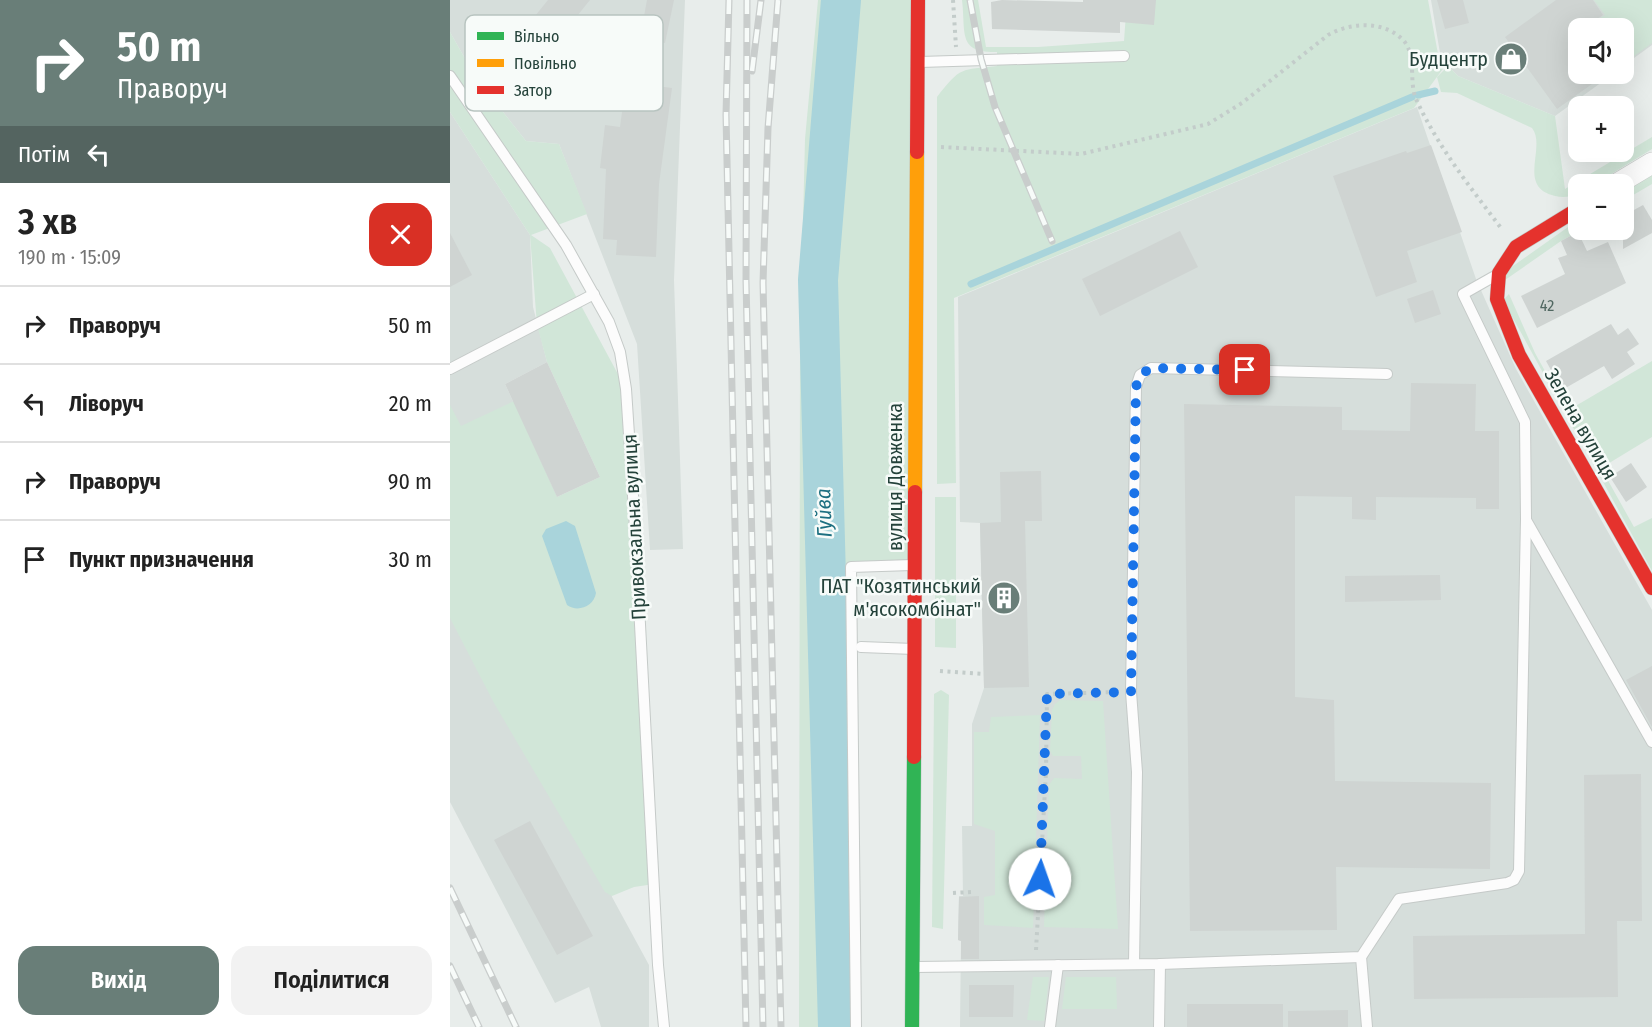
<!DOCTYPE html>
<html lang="uk">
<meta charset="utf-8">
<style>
body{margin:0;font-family:"Fira Sans Condensed",sans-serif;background:#f2f2f2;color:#222;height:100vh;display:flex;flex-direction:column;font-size:22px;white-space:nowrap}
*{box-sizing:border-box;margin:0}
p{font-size:20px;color:#767676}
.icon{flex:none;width:33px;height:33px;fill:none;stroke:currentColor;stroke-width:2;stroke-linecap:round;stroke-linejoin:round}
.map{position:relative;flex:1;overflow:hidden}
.sheet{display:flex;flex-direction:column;background:#fff;width:450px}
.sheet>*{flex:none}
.banner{background:#697e78;color:#fff;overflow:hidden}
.tools{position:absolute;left:1118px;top:18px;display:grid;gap:12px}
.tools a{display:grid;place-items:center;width:66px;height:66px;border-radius:12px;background:#fff;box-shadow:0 6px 24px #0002;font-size:30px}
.pin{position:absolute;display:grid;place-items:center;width:51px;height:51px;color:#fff;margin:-26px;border-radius:12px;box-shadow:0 3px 9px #0006}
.me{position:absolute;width:66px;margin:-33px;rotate:3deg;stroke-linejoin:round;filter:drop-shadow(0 0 4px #0008)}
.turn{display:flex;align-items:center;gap:21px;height:126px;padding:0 18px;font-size:27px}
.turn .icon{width:78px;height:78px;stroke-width:2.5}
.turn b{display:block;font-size:42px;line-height:51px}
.then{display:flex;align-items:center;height:57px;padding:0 18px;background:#0003;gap:12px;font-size:22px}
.round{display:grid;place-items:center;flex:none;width:63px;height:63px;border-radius:18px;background:#f2f2f2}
.head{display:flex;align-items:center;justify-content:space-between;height:102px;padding:0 18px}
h1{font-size:36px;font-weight:600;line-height:45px}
.cta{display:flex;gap:12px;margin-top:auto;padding:12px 18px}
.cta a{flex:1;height:69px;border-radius:18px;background:#697e78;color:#fff;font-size:24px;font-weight:600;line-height:69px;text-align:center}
.cta a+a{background:#f2f2f2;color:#222}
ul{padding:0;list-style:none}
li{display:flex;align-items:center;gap:18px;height:78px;padding:0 18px;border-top:2px solid #e0e0e0}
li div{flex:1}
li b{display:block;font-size:22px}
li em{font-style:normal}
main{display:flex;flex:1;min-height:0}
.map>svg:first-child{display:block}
.built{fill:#d6dedb}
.green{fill:#d1e6d8}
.water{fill:#a9d4db}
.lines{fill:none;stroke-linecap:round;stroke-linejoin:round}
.stream{stroke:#a9d4db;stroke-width:7}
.river{stroke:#a9d4db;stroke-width:40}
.building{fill:#cfd4d2}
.lane-casing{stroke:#c5cac8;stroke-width:12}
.street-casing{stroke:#c5cac8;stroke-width:22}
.fast-casing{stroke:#c3cbc8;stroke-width:15}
.slow-casing{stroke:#c3cbc8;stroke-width:15}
.jam-casing{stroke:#c3cbc8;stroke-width:15}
.path{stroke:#c3ccca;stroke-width:4;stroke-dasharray:3 4.5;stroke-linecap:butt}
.lane{stroke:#fcfcfc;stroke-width:10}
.street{stroke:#fcfcfc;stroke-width:21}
.fast{stroke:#30b455;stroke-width:14}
.slow{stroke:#ff9f0a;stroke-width:14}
.jam{stroke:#e5322d;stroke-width:14}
.rail-casing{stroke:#c9cdcc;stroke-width:7}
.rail{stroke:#f7fbf9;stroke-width:4.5;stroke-dasharray:14;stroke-linecap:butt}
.route{stroke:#1a73e8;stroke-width:10;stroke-dasharray:0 18}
.labels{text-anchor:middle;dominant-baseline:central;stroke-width:5;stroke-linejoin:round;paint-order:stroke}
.number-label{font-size:16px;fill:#506761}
.poi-label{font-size:20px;fill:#24423a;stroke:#f7fbf9;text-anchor:end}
.street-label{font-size:20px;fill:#24423a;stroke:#f7fbf9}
.water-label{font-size:21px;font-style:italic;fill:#1c6f80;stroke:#f7fbf9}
.key{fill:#f7fbf9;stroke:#b8c4c0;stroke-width:1.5}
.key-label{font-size:16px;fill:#24423a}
</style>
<main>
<section class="sheet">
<div class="banner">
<div class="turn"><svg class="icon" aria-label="right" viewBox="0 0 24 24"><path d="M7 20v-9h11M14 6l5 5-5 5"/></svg><div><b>50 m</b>Праворуч</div></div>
<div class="then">Потім<svg class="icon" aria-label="left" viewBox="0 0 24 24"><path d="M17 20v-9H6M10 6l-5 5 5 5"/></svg></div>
</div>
<div class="head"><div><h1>3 хв</h1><p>190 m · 15:09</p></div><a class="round" style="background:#d93025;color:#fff"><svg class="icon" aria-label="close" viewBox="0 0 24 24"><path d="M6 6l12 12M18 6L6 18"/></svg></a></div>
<ul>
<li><svg class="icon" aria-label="right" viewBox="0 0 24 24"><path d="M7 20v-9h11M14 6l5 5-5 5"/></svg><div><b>Праворуч</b></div><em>50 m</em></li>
<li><svg class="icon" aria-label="left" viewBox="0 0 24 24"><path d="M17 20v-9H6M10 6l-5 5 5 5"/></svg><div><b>Ліворуч</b></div><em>20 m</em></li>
<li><svg class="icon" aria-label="right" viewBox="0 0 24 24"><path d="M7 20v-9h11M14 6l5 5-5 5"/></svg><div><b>Праворуч</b></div><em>90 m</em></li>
<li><svg class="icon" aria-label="arrive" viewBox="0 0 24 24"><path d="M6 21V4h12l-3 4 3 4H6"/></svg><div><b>Пункт призначення</b></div><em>30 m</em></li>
</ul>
<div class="cta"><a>Вихід</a><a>Поділитися</a></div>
</section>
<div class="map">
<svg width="1202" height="1027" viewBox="0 0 1202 1027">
<rect width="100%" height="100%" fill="#e8edeb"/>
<g class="built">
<polygon points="0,0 235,0 224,280 233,549 200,550 187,344 109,144 76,141 26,78 0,32"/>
<polygon points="981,0 1202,0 1202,45 1173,66 1173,28 1128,28 1128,74 1163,74 1105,116 1008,76 998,66 990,53"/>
<polygon points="967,107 1026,279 1066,369 1202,610 1202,1027 510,1027 511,941 508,940 509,896 513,896 512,826 522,826 522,724 534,688 530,523 510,522 508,297"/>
<polygon points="0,112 80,235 83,307 97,362 55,384 107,497 162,897 199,965 199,1027 151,1027 139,987 105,1003 0,802"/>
</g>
<g class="green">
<polygon points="368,0 468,0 464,565 401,567 406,1027 349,1027 350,345 355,139"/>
<path d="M512,0h16l8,47h52l86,-6 3,-41h301l10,54 7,12 -31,42 -460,190 2,185 -19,1v-387c24,-31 24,-27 60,-31v-14c-40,1 -31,-19 -35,-52z"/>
<polygon points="1144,0 1202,0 1202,43 1173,64 1173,28 1136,28 1155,15"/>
<polygon points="0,32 26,78 76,141 109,144 137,214 81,235 100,248 176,389 204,884 184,887 162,896 155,892 44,703 0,618 0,405 11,426 64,401 107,497 150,477 97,362 87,325 80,235 0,112"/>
<path d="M998,66l10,10 97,40 10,73 87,-52v12l-57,35h-17v9c-8,4 -14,5 -23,3 -39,-9 -8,-49 -23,-68l-75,-35 -16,-1 -4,-15z"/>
<polygon points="1202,175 1202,184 1173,201 1173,192"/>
<polygon points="1128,220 1128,232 1111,241 1055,280 1056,271"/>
<polygon points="1059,294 1085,353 1117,411 1202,361 1202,437 1151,468 1184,527 1202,518 1202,571 1053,300"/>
<polygon points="485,497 506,497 506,648 485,647"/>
<polygon points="491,690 499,695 493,929 482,927 484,694"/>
<polygon points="610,700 653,701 668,929 594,927 599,785 604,778 632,779 631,756 603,756 600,751 602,710 605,704"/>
<polygon points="590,715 583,928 534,925 534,897 545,895 545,831 524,824 524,732 539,732 541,717"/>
<polygon points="583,977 599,977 594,1021 577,1020"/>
<polygon points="616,977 666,977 667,1009 612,1009"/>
</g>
<path class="water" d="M116,521l9,5 21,67c-2,13 -18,20 -29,12l-25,-69 4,-7z"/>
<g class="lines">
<g class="stream">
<polyline points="968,95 985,91"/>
<polyline points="521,284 962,97"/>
</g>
<polyline class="river" points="388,1027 368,280 391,0"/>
</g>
<g class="building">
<polygon points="98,0 140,0 68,89 42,69"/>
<polygon points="197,0 224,0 215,43 190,38"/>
<polygon points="552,0 633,2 633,0 706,0 704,25 670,22 670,33 542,29 541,2"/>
<polygon points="987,0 1013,0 1019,23 995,29"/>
<polygon points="1106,0 1143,0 1153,15 1134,28 1128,28 1128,74 1156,74 1107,109 1055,37"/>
<polygon points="176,82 222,88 209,184 206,257 166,255 167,240 153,239 156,169 150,168 155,125 170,127"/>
<polygon points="981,145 1012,232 957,251 967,282 926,297 883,176 956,151 957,153"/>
<polygon points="1193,205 1202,220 1202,233 1173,249 1173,216"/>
<polygon points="730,231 748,267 650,316 632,279"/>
<polygon points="1128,232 1137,251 1158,242 1176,283 1087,328 1071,296 1115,274 1108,258 1117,255 1111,241"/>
<polygon points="0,233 22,275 0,287"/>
<polygon points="983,290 991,314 965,323 957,299"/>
<polygon points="1161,324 1168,335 1178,328 1189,344 1177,352 1185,364 1162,379 1154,366 1112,390 1096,361"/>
<polygon points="97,362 150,477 107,497 55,384"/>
<polygon points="961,383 1026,384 1025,431 1049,431 1049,509 1026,509 1026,498 926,497 926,520 902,519 902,497 845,496 845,697 884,700 885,781 1041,783 1040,869 886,867 887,930 740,931 734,404 892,407 892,430 960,431"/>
<polygon points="1181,463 1197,487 1176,502 1160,477"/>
<polygon points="591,471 592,521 575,521 579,687 534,688 530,523 551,522 550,472"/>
<polygon points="990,575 991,600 895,602 895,576"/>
<polygon points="1202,666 1202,727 1176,680"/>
<polygon points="1191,774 1192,921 1167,921 1168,997 964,999 963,936 1135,934 1134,775"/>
<polygon points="80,821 143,936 107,955 44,840"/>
<polygon points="529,896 529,959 511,959 511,941 508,940 509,897"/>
<polygon points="519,985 564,985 563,1017 519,1017"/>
<rect x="737" y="1004" width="96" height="23"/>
<polygon points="898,1010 898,1027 838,1027 838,1011"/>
</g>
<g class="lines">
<g class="lane-casing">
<g id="lane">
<polyline points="470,62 674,56"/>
<polyline points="0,76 116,245 159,322 170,352 176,389 184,511 208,965 214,1027"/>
<polyline points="0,369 144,294"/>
<polyline points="1076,520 1202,742"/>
<polyline points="411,647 464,649"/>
<polyline points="911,957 917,1027"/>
<polyline points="684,964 687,772 681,692 686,387 690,375 701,368 937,374"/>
<polyline points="465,967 710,964 911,957 949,899 1057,883 1064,880 1069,871 1076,519 1075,422 1013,294 1043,277"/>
<polyline points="406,1027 401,567 462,565"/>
<polyline points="600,1027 608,965"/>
<polyline points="709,1027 710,964"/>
</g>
</g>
<g class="street-casing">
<polyline id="street" points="1167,184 1202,163"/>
</g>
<g class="fast-casing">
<polyline id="fast" points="462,1027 464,757"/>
</g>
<g class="slow-casing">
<polyline id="slow" points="465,492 467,152"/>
</g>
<g class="jam-casing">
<g id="jam">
<polyline points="467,152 468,0"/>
<polyline points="1128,209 1066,247 1049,273 1047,299 1069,355 1202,588"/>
<polyline points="464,757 465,492"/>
</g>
</g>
<g class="path">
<polyline points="503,0 506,47"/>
<path d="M491,147l140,7 127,-30 34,-21 86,-68c21,-12 53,-15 73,3 17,15 7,42 15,61 22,48 54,88 85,129"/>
<polyline points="490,671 534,674"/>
<polyline points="503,893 521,892"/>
<polyline points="586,950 596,772 597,694 667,692"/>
</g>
<use href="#lane" class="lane"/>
<use href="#street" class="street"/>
<use href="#fast" class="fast"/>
<use href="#slow" class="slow"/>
<use href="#jam" class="jam"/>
<g class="rail-casing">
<g id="rail">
<polyline points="279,0 276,115 296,1027"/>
<polyline points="297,0 296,281 313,1027"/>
<polyline points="328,0 318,128 313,283 331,1027"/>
<polyline points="520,0 531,59 545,107 602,241"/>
<polyline points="302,71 311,0"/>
<polyline points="0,888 66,1027"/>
<polyline points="0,966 29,1027"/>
</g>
</g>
<use href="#rail" class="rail"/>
</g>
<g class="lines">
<polyline class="route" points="590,879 597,694 681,692 686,387 690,375 701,368 795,370"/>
</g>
<defs>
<g id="shop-disc" transform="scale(1.725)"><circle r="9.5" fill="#697e78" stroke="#f7fbf9"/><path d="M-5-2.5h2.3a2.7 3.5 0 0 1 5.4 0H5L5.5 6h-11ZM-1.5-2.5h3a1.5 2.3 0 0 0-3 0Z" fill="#fff"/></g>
<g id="building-disc" transform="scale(1.725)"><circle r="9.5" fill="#697e78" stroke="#f7fbf9"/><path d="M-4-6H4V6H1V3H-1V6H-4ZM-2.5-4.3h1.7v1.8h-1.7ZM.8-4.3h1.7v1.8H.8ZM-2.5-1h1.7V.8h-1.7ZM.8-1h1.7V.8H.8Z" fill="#fff"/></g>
</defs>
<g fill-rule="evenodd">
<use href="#shop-disc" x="1061" y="59"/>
<use href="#building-disc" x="554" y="598"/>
</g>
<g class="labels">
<g class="number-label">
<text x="1097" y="305">42</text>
</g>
<g class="poi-label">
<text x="1038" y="59">Будцентр</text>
<text x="531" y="586">ПАТ "Козятинський<tspan x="531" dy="23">м'ясокомбінат"</tspan></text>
</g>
<g class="street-label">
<text transform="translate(1131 424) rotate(60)">Зелена вулиця</text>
<text transform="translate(445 477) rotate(-90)">вулиця Довженка</text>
<text transform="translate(184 527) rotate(-93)">Привокзальна вулиця</text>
</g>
<g class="water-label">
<text transform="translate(374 513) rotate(-92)">Гуйва</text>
</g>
</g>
<rect x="15" y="15" width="198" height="96" rx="9" class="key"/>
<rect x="27" y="32" width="27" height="8" fill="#30b455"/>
<rect x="27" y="59" width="27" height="8" fill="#ff9f0a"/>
<rect x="27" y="86" width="27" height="8" fill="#e5322d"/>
<g class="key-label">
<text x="64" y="42">Вільно</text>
<text x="64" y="69">Повільно</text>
<text x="64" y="96">Затор</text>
</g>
</svg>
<div class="tools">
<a><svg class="icon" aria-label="sound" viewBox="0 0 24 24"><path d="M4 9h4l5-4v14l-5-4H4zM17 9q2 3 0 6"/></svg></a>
<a>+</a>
<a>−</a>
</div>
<div class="pin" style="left:795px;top:370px;background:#d93025"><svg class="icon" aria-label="arrive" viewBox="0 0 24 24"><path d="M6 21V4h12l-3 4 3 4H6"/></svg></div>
<svg class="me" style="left:590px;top:879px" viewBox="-20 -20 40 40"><circle r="19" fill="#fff"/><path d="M0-13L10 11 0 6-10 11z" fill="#1a73e8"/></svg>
</div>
</main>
